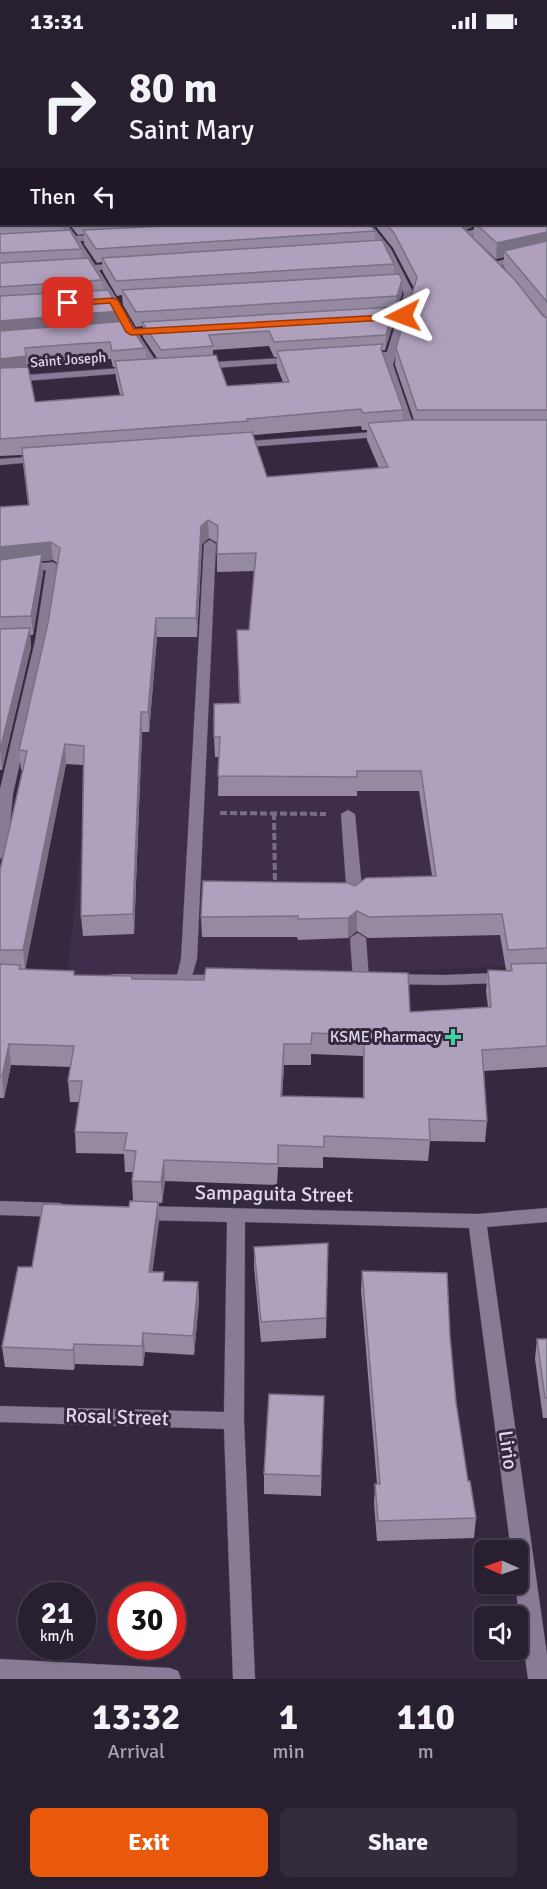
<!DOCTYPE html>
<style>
body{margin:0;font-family:Signika,sans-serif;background:#342c3c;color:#f1f3f6;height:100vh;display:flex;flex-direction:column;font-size:22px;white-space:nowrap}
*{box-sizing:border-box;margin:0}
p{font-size:20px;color:#a5a2ab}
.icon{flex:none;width:33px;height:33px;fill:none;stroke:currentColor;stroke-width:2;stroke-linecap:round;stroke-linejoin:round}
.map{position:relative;height:1637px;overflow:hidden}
.drawer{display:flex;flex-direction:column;background:#281f30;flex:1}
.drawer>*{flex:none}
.top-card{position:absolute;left:0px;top:0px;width:548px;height:183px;box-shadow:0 2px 4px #0004,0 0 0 2px #443d4c;background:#281f30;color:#f1f3f6;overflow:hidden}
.needle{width:39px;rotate:272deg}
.fabs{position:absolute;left:474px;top:1498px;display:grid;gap:12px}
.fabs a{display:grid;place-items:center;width:54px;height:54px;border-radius:9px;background:#281f30;box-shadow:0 2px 4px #0004,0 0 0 2px #443d4c;font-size:30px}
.speed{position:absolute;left:18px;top:1540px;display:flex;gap:12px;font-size:30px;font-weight:700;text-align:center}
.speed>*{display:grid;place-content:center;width:78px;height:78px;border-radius:50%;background:#281f30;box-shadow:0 2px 4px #0004,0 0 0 2px #443d4c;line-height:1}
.speed small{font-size:15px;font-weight:400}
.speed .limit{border:9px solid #d22;background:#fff;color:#111}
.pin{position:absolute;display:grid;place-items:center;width:51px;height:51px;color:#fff;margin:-26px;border-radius:12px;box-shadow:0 3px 9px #0006}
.me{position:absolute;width:66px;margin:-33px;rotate:267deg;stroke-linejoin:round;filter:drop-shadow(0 0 4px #0008)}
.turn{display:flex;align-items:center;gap:21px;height:126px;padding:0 30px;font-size:27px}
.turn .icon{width:78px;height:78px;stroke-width:2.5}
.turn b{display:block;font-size:42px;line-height:51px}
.then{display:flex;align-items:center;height:57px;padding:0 30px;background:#0003;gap:12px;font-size:22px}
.eta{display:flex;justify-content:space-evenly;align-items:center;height:102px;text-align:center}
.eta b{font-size:36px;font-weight:700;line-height:42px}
.primary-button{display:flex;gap:12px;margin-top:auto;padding:12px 30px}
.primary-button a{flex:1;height:69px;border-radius:9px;background:#ea580c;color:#fff;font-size:24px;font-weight:700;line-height:69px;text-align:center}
.primary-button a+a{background:#342c3c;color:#f1f3f6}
.status{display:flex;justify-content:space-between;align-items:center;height:42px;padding:0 30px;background:#281f30;direction:ltr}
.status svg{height:16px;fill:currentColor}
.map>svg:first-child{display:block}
.built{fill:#3e2e4c}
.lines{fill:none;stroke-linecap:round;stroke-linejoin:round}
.river{fill:#4c7966;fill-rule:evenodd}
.lane-casing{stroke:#504559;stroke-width:1}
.street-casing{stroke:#504559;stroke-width:1}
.secondary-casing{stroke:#504559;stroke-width:1}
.path{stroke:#786e82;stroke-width:4;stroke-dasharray:7 3;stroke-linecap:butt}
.lane{fill:#897a96;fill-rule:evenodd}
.street{fill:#897a96;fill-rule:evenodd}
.secondary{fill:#897a96;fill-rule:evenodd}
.wall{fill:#968aa3;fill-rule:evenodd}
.shaded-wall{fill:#7a7084}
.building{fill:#afa0bd;stroke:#7a7084;stroke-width:1.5;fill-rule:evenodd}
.route{fill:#ea580c;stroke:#983908;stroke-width:1.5}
.poi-dot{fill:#40d4a1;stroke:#352940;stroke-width:2}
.labels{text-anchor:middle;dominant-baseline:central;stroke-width:6;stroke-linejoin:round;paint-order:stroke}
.far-street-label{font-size:14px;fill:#e1d9e9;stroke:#352940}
.poi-label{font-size:16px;fill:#e1d9e9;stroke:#352940;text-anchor:end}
.near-street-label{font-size:20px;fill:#e1d9e9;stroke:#352940}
</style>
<div class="status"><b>13:31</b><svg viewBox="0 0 49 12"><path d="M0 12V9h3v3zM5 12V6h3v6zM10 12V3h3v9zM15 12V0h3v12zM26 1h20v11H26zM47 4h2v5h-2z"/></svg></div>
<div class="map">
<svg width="547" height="1637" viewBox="0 0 547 1637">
<rect width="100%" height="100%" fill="#352940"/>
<polygon class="built" points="455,432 547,923 184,937 67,937 118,458"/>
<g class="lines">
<rect class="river" x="546" y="77" width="1" height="20"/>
<g class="lane-casing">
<g id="lane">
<polygon points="210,498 216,502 197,917 190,941 178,941 176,937 181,917 204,502"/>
<polygon points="348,768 355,772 363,857 355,862 347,857 341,772"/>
<polygon points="358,891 366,896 369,937 367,941 355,941 353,937 350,896"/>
</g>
</g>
<g class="street-casing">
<g id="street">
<polygon points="269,0 282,0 267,2"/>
<rect x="313" y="0" width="8" height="2"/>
<polygon points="386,0 394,0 394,2 387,2"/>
<rect x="466" y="0" width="8" height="2"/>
<rect x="537" y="0" width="8" height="2"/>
<rect x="546" y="16" width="1" height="8"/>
<rect x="0" y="25" width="2" height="4"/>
<rect x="546" y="65" width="1" height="4"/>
<rect x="0" y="114" width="2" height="6"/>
<polygon points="59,182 67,182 76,194 105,192 110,195 105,198 80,199 95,223 123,221 128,224 123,227 99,228 136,288 162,286 167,289 162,292 139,293 161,327 160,329 152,329 130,294 114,295 109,292 114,289 126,288 90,229 75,230 70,227 86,223 71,200 57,201 52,198 67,195"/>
<polygon points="363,182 371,182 391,207 414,252 393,323 416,390 411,393 406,390 383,323 385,316 365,317 360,314 365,311 387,310 397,277 374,279 369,276 374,273 398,271 404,252 382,208"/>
<polygon points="503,182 517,182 470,194 479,203 479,207 473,207 460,195 463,190"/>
<polygon points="547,206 547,212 493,225 488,222"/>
<polygon points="296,315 301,318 300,320 201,327 196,324 201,321"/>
<polygon points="135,325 140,328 139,330 0,341 0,335"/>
<polygon points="388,389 392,390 392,394 235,406 229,403 235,400"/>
<polygon points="41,414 47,417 45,419 0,423 0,417"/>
<polygon points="53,520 59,524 47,599 13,752 7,812 0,817 0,747 35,599 46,528 0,534 0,526"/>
<polygon points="0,1159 60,1161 66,1163 69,1168 66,1173 60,1175 0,1173"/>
<polygon points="141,1164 477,1172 547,1166 547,1180 487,1185 547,1613 547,1637 528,1637 515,1542 518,1542 518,1509 511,1509 469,1186 245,1180 244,1379 255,1637 233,1637 224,1387 0,1380 0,1364 224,1370 227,1180 141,1178 135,1176 132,1171 135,1166"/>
<polygon points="0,1617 170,1626 178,1629 181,1637 0,1637"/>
</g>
</g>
<g class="secondary-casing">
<g id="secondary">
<polygon points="547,929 547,939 444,943 388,942 382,941 380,937 382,933 388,932 444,933"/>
<polygon points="115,932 223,933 229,934 231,938 229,942 223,943 109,941 107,937 109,933"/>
</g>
</g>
<g class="path">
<polyline points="220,771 326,772"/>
<polyline points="274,771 275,843"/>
</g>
<use href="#lane" class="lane"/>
<use href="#street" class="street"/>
<use href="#secondary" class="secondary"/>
</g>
<g class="wall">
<path d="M546,118h1v907l-63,4 3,50 -2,21 -55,-1 -2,20 -105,-4v11l-45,-1 -1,18 -112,-4 -3,22h-3v18l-7,51 12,9 34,1 1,19 -5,54 -49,-3 -2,14 -68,-2 -1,6 -69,-3 -3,-20 30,-80 97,-60 4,-6 -1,-20 1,-9h-8l-1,-18 -48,-1 -1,-21 4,-30h-9l-2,-21 3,-14 -60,-2 -7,33h-4v-228l23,-100h-2l-2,-20 29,-127 9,-60 -4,-3 -11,1 1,12 -10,62h-3l1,12 -29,123h-2v-263l28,-2 -6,-50 -22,1v-281h2v49h61l1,6 17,19 1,9 20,22 1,11 18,31 24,26 1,11 11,-1 -14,-21v-11l-7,1 -13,-22 -1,-10 -5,1 -14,-24 -1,-10 -5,1 -13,-19v-10l-6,1 -9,-11h301l5,7v10l19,23v10l8,20 -6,17h-2v10l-9,29h-3v2l21,58 -1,11 12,-1 -19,-55 1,-17 18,-60 -21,-40 -19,-24h172zM474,184l-1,11 23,22 8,-2 -1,9 5,6 -42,-42zM527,253l18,22 -2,-1zM269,304l5,11h3v10l6,15 -56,4 -14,-31v-5zM111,317l2,8h2l1,11 4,17 -85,7 -8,-38zM361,384l1,4h5v10l12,28 -112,9 -14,-42zM209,496l8,5v29l37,-1 -5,59h-12l2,73 -25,34 1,20h4l-1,39h139v-5h62l13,85 -77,10 -154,31 1,20h95l1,3 50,-2 9,-7 11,7 132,-3 6,35h4v1l-22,-1 -2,21 2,16 -78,5 -278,-33v-3l-58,-1 -49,-6 41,-205 17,1 -2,151 2,20 51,-2 8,-202h7l8,-95h40l5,-93zM311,1012l52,2v42l-81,-2 2,-31h27z"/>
<polygon points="328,1201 326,1296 261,1300 254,1225 254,1205"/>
<polygon points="362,1229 450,1294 456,1360 468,1439 476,1476 474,1496 377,1499 374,1462 375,1442 377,1442 361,1248"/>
<polygon points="537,1297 547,1297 547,1376 543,1376 535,1317"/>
<polygon points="324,1354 321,1454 264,1452 264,1432"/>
</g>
<g class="shaded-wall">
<polygon points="459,182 474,182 474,184 461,190"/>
<polygon points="547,190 547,205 504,209 504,215 496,217 497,201"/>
<polygon points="402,238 402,252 396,269 397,254"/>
<polygon points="394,265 394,279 385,308 386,293"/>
<polygon points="120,269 121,285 0,296 0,279"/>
<polygon points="26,314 27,331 0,333 0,317"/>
<polygon points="208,478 209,496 202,502 197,595 196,576 201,484"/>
<polygon points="51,500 53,518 42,519 43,531 33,593 31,574 0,524 0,505"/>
<polygon points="156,576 157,595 149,690 148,670"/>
<polygon points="30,586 31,605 2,728 0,708"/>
<polygon points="141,670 142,690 134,892 133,872"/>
<polygon points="65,702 66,722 25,929 23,908"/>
<polygon points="357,869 357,889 348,896 348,876"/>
<polygon points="9,1002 11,1023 4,1056 2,1035"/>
<polygon points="284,1002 284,1023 281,1075 281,1054"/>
<polygon points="164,1118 165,1139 162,1161 161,1140"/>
<polygon points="158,1160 159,1179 150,1249 149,1230"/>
<polygon points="198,1240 199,1259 194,1313 193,1294"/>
<polygon points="143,1291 145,1310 143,1324 142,1304"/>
<polygon points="74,1302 75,1322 74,1328 73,1308"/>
</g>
<g class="building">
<polygon points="425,0 459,0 460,2 425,2"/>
<rect x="546" y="118" width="1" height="34"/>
<rect x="0" y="133" width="2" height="20"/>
<polygon points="547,160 547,190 497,201 476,182 546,182 546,161"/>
<polygon points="0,162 2,162 2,182 8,182 0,182"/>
<polygon points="203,182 370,182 375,189 96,207 83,188"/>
<polygon points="386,182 459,182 515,238 543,274 547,276 547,368 417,368 396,306 417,235 394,191"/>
<polygon points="70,188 81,207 0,211 0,192"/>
<polygon points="382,198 394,222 116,239 102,216"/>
<polygon points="547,199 547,260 504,209"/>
<polygon points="88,216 102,238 0,245 0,221"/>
<polygon points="399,232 402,238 397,254 136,270 122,248"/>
<polygon points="108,248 120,269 0,279 0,254"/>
<polygon points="394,265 386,293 274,300 269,289 209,293 213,304 161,308 142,280"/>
<polygon points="127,279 145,306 112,309 110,300 76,302 25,306 26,314 0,317 0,289"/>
<polygon points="383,302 381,307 403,368 363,371 361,367 247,377 248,379 0,397 0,326 28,325 35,360 123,353 115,319 216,313 227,344 289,340 277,309"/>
<polygon points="412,378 547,378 547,906 508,908 502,872 369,875 357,869 348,876 298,877 298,874 201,875 203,839 348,841 355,844 366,836 436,834 421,729 357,729 357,735 218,734 220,695 214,695 214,662 240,661 237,588 249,588 256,511 217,512 218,484 208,478 201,484 196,576 156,576 148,670 141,670 133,872 81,874 84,704 65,702 23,908 0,908 0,828 27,709 19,708 48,581 60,506 51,500 0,505 0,465 29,463 22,406 252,390 267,435 388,425 368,381"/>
<polygon points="42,512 31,574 0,575 0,518"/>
<polygon points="30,586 0,708 0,587"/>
<path d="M547,921v83l-65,4 5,71 -58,-2 1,21 -106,-4v11l-46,-2v19l-114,-4 -3,22 -29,-1 4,-30 -12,-1 3,-17 -52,-1 7,-51h-14l6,-35 -65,-2 -7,33h-2v-113l20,1 -1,4 55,2v4l58,1v3l72,1 2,-12 202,5 2,39 81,-5 -3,-37 24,1 -1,-7zM312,991l52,2v63l-83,-2 3,-52h27z"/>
<polygon points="130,1159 158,1160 149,1230 164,1230 163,1239 198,1240 193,1294 143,1291 142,1304 74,1302 73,1308 2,1305 18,1225 32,1225 43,1162 129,1165"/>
<polygon points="328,1201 326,1276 261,1280 254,1205"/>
<polygon points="362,1229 447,1231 450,1294 456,1360 468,1439 470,1439 476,1476 378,1479 375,1442 380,1442"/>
<polygon points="537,1297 547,1297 547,1356 545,1356"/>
<polygon points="269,1352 324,1354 321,1434 264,1432"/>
</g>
<polygon class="route" points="113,256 118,258 134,287 403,272 407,274 403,277 131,293 126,290 110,261 68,264 64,261 68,259"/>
<path class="poi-dot" d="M450 986h6v6h6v6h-6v6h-6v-6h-6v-6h6z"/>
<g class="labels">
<g class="far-street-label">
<text transform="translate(68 318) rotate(-4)">Saint Joseph</text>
</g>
<g class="poi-label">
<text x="441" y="995">KSME Pharmacy</text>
</g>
<g class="near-street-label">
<text transform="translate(274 1152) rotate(1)">Sampaguita Street</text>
<text transform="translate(117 1375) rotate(2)">Rosal Street</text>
<text transform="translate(508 1408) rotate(82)">Lirio</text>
</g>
</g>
</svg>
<div class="fabs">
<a><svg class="needle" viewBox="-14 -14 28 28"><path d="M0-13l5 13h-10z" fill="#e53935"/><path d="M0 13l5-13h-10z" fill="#a5a2ab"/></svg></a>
<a><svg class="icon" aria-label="sound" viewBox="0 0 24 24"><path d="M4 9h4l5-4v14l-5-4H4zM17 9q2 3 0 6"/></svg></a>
</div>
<div class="speed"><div>21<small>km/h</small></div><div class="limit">30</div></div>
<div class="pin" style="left:68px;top:261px;background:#d93025"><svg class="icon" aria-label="arrive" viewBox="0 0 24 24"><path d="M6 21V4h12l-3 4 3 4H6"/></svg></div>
<svg class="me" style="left:403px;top:274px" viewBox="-20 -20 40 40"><path d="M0-17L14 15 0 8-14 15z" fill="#ea580c" stroke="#fff" stroke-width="4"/></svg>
<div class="top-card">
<div class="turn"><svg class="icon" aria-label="right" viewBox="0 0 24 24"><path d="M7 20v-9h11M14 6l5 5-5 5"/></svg><div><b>80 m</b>Saint Mary</div></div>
<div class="then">Then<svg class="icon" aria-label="left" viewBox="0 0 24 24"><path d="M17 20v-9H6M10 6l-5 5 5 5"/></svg></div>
</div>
</div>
<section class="drawer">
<div class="eta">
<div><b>13:32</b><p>Arrival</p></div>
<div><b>1</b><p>min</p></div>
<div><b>110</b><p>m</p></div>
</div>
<div class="primary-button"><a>Exit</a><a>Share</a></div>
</section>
